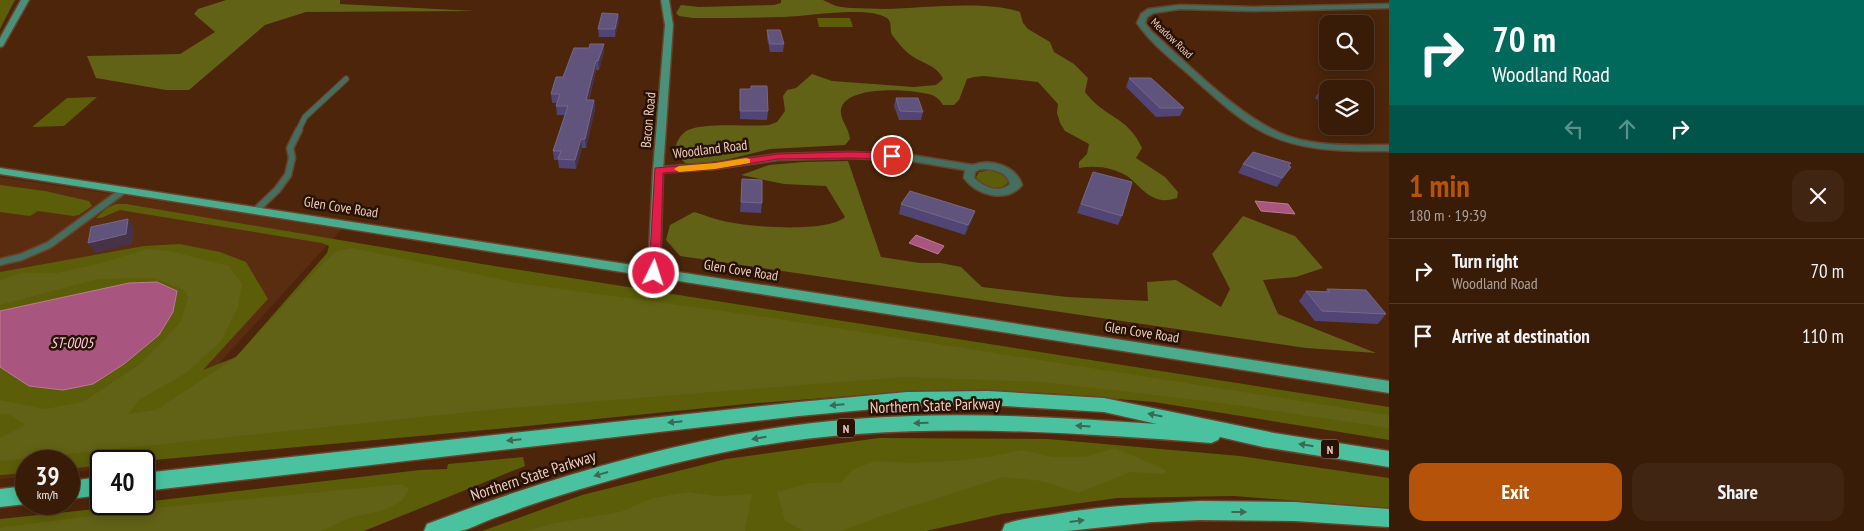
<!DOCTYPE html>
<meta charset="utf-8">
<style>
body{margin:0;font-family:"PT Sans Narrow",sans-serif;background:#402512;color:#f1f3f6;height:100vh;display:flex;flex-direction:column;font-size:19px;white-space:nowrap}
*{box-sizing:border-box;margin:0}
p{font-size:16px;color:#aba19c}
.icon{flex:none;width:28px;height:28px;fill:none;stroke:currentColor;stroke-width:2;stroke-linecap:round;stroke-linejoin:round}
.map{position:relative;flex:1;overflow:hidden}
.panel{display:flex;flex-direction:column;background:#391c08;width:475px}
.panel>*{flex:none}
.guide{background:#00695c;color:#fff;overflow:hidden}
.controls{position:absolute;left:1319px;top:15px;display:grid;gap:10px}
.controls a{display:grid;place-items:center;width:55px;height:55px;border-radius:10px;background:#391c08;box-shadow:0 2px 12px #0003,0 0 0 1px #533a29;font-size:25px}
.speed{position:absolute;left:15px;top:450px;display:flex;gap:10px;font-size:25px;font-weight:700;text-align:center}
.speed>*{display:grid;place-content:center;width:65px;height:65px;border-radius:50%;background:#391c08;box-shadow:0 2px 12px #0003,0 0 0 1px #533a29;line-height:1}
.speed small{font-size:12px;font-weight:400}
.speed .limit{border:2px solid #111;border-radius:8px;background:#fff;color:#111}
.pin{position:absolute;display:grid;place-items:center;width:42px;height:42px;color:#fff;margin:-21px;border:2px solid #fff;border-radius:50%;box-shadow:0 1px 5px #0007}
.me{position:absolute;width:55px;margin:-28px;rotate:4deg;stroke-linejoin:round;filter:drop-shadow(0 0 4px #0008)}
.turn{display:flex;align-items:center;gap:18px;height:105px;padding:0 20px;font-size:22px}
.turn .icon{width:65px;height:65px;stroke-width:2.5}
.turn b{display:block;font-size:35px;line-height:42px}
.lanes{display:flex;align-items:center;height:48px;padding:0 20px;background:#0003;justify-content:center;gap:25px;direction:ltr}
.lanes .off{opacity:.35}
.round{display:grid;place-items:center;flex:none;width:52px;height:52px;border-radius:15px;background:#402512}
.headline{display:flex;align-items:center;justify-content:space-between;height:85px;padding:0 20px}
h1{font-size:30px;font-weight:600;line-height:38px;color:#b45309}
.primary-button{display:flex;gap:10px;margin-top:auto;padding:10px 20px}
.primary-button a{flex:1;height:58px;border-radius:15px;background:#b45309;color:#fff;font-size:20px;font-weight:600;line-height:58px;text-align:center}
.primary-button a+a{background:#402512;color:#f1f3f6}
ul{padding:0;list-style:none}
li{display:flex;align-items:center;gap:15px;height:65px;padding:0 20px;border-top:1px solid #533a29}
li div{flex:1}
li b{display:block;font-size:19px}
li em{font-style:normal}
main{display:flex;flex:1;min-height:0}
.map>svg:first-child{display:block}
.built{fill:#5a2d11}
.green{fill:#5c5d08}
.forest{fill:#616215}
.water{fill:#a8567f;stroke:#bd7a92}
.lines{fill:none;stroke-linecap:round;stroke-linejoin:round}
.lane-far1-casing{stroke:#69432b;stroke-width:7}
.lane-casing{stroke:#69432b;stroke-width:9}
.street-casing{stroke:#69432b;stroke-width:3}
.secondary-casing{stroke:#69432b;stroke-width:3}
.primary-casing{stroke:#69432b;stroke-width:3}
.highway-casing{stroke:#69432b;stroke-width:3}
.lane-far1{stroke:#446f60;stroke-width:5}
.lane{stroke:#446f60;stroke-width:6}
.street{fill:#446f60;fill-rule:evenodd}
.secondary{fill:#49917a;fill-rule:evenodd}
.primary{fill:#4bab8d;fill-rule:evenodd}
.highway{fill:#4bc29f;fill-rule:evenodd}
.wall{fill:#504574}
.shaded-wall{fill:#473247}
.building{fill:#61547c;stroke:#776786}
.oneway{fill:#3a6a52}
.route{fill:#e11d48;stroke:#92132f}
.slow{fill:#f59e0b}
.labels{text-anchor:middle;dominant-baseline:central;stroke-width:5;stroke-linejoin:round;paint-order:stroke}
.far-street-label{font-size:11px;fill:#eecebd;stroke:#281205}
.shield{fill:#281205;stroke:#b39686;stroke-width:1}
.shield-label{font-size:12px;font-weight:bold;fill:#eecebd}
.street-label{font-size:14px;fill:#eecebd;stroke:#281205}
.water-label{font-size:15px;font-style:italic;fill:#fbcbe0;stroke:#281205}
.near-street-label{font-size:16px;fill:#eecebd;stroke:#281205}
</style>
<main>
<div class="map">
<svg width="1389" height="531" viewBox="0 0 1389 531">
<rect width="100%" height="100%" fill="#4c250b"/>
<polygon class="built" points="0,177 342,229 130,461 101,461 101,469 69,472 69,461 26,461 26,477 0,479"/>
<g class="green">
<polygon points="0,0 15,0 0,29"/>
<polygon points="817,18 850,18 853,27 819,27"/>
<polygon points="97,97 64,126 32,127 67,98"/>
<path d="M993,170l14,7 1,6c-8,9 -25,5 -32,-6l3,-5z"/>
<polygon points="0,185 45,191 89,201 92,206 79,215 73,216 38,211 30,216 0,212"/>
<polygon points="116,204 126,204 482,264 1389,407 1389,440 1154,402 1044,393 916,391 746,404 517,427 143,461 101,461 101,465 69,469 69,461 26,461 26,473 0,475 0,272 144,246 180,244 220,252 246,262 268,299 203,370 236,357 327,253 329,246 322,243 120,210 101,218 96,218 107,208"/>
<polygon points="879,438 1048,439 1240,456 1389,478 1389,508 1234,496 1117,498 1002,514 926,531 482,531 582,495 726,459"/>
<polygon points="523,457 525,466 364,531 0,531 0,519 144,504 144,502 420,470 447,469 448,464"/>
</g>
<g class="forest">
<polygon points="226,0 340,0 340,4 475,11 306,12 265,25 189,90 166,90 96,78 87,56 180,54 215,32 194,14 198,9"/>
<path d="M781,0c7,0 37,0 42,0 11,5 12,7 28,8 11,0 23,1 34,1 38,-1 101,-9 135,3l3,11 5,6 22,13 4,10 20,12 14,14 -3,14c19,26 43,24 57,56l-6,10 29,19 13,15 -1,6c-4,1 -11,3 -15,2 -15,-2 -24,-16 -35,-24 -15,-9 -32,-11 -48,-8v-6l8,-8 2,-10 -24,-13 -5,-8 -3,-10 1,-9 -20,-22 -54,-6 -10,1 -7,2 -8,21 -5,5h-11c-3,-5 -6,-8 -11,-10 -19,-6 -80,-10 -90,11 -5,11 7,21 8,33l-5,6 -75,4 -45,11 -29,4 -11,-1 -10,-11c0,-8 5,-18 13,-22 19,-8 59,-3 81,-5l8,-3 8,-11 -2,-15 4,-6 9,-2 16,-14 20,7 82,6 22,-2 7,-6c-6,-15 -24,-16 -35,-26 -6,-5 -11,-12 -16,-18 -3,-6 1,-12 -5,-17 -19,-13 -83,-1 -106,-1 -30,1 -59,1 -88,1l-14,-2 -3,-3 5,-8 18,2 75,-2 7,-2z"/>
<path d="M848,161l33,96 39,6h21l20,4 21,20 85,10 81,4 -1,-19 29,-2 45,27 9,-18 -18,-35 31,-38 52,20 28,32 -27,9 -33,3 15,34 98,39 -70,-5 -626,-92 -14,-16 4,-15 24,-13c11,3 22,8 34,10 24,5 99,11 117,-5l-19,-31 -42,-2 -43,-9 28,-10 34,-3z"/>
<polygon points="352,248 518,283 766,317 1389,415 1389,428 1214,402 1043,382 904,377 498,409 0,461 0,438 25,425 10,415 0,414 0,400 45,409 83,402 139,365 180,323 188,297 184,290 155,278 98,279 0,305 0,281 2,280 21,273 56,273 98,264 147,249 170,251 229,266 242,284 238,307 221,341 186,373 139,400 128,414 156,410 236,357 323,263 337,251"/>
<polygon points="1115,448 1166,470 1164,474 1131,472 1078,493 1041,481 1004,477 887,514 841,531 804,531 785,521 777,492 809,483 841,483 852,470 875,461 910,463 952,461 989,457 1022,450 1053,457 1085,457"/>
<polygon points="402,484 409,488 402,501 385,510 349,518 321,531 0,531 0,528 136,510"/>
<polygon points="689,492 716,496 752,494 745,531 526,531 555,523 620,512 653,498"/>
</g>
<g class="water">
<polygon points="1255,201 1288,204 1295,214 1261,211"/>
<polygon points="916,235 944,246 938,254 909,243"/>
<polygon points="157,282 177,291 173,312 159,335 124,364 93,384 63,390 29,386 0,367 0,311 129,283"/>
</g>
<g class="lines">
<g class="lane-far1-casing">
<polyline id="lane-far1" points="298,131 305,117 346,79"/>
</g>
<g class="lane-casing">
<g id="lane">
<polyline points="256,210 277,190 288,175 292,158 290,148 299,130"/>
<polyline points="0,262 21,257 49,245 124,190"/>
</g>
</g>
<g class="street-casing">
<g id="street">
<path d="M1389,4v4l-135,3 -74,-2 -27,4 -6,4 -2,6 6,8c37,33 93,91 139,106 32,10 66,8 99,8v6c-42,0 -88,1 -126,-19 -26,-13 -48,-35 -69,-53 -20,-18 -42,-34 -57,-56l4,-9 7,-5 32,-4 74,2z"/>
<path d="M851,152l60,3 62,10c18,-7 43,1 49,20 -16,19 -46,10 -58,-7l1,-8 -54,-9 -60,-3 -73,2 -63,9 -57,4 -5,-3 5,-3 57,-4 63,-9zM980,169c13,0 27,2 30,15 -11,10 -26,3 -36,-6l1,-6z"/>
</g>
</g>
<g class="secondary-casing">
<g id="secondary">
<polygon points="21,0 29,0 3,46 0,47 0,38"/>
<polygon points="661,0 669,0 673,25 663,170 660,273 654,277 648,273 653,170 665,25"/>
</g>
</g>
<g class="primary-casing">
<polygon id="primary" points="0,168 1389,381 1389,393 0,174"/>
</g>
<g class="highway-casing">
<g id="highway">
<path d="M988,391l116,7 170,35 115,18v16l-126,-20 -43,-10 -2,3 -7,3c-160,-12 -322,-24 -481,8 -60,12 -118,28 -175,46 -21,6 -41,14 -61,21 -11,4 -23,11 -34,13 -11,0 -25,0 -36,0l3,-7c137,-52 281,-94 428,-105 101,-8 202,-2 302,5l-53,-12 -116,-7 -81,1 -108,10 -655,75v-18l655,-71 108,-10z"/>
<polygon points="101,477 101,495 69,499 69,481"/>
<polygon points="26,486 26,504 0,507 0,489"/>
<path d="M1200,501l95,1 94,7v18l-94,-6 -95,-1 -48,2 -85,9h-65l3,-7c14,-5 30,-7 45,-9 49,-9 100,-11 150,-14z"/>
</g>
</g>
<use href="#lane-far1" class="lane-far1"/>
<use href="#lane" class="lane"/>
<use href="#street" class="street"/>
<use href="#secondary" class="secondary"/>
<use href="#primary" class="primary"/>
<use href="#highway" class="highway"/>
</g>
<g class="wall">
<polygon points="618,14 619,21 615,37 599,37 598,29"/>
<polygon points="767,30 784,44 783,52 770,52 767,38"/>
<polygon points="604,44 604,52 599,70 596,70 589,100 594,100 595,109 586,148 582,148 576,169 559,168 558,160 554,160 553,151 565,115 557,115 556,106 557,103 552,103 551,94 563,77 589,48"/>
<polygon points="1129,78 1184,108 1180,116 1156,117 1126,87"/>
<polygon points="740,89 768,111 767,120 740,119"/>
<polygon points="1320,90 1328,90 1328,108 1315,98"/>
<polygon points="896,98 923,112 921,120 899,120 894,106"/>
<polygon points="1291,163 1285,176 1277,187 1238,173 1243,164"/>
<polygon points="742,179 762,203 761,213 740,212"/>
<polygon points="1089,181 1122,216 1118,225 1077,213"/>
<polygon points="901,204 975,211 972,220 965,235 899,214"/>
<polygon points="1327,289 1386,314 1378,324 1315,321 1299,301 1306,291 1325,292"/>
</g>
<g class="shaded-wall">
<polygon points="618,14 619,21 615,37 615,29"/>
<polygon points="604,44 604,52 599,70 598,61"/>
<polygon points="596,61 596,70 586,109 586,100"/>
<polygon points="594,100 595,109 586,148 585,139"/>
<polygon points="581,139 582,148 576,169 575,160"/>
<polygon points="1291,167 1285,176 1277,187 1282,178"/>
<polygon points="975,211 972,220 965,235 968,225"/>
<polygon points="128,219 134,228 132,244 95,253 88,243"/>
</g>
<g class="building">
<polygon points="602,13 618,14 615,29 598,29"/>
<polygon points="767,30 780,30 784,44 770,44"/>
<polygon points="590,44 604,44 598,61 596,61 586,100 594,100 585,139 581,139 575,160 558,159 561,151 553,151 568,106 556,106 560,94 551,94 556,77 563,77 574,48 589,48"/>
<polygon points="1129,78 1151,78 1184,108 1160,108"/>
<polygon points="751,86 767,86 768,111 740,111 740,89 751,89"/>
<polygon points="1320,90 1328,90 1328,95"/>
<polygon points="896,98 918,98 923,112 900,111"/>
<polygon points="1253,152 1291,163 1288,166 1291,167 1282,178 1243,164"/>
<polygon points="1093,172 1132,182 1122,216 1081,204"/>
<polygon points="742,179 762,180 762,203 741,202"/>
<polygon points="910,191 975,211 968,225 901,204"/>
<polygon points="128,219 126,234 88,243 91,227"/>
<polygon points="1327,289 1366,290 1386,314 1322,311 1306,291 1330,292"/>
</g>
<defs><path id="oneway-solid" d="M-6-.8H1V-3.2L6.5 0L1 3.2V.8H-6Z" transform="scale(1.25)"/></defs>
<g class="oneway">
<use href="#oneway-solid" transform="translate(837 405) rotate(175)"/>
<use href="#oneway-solid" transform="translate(1155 415) rotate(-168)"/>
<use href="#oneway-solid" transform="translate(675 422) rotate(174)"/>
<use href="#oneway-solid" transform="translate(921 423) rotate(179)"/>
<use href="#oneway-solid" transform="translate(1083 426) rotate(-177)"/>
<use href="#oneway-solid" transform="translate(759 438) rotate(170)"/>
<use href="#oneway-solid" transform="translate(514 440) rotate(174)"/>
<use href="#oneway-solid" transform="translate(1306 445) rotate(-171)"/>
<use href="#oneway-solid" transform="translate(601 474) rotate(164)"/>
<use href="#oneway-solid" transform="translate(1239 512)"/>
<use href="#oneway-solid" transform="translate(1077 521) rotate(-7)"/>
</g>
<polygon class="route" points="851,152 892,153 897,156 892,159 851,158 778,159 715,169 663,173 660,273 654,277 649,273 655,168 715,163 778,154"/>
<polygon class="slow" points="746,158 750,159 750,163 715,169 679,172 674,169 679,166 715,163"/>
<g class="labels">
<g class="far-street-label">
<text transform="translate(1172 38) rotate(43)">Meadow Road</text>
</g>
<g class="shield">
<rect x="837" y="418.5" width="18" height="19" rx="4"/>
<rect x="1321" y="439.5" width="18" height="19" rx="4"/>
</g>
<g class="shield-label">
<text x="846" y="428">N</text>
<text x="1330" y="449">N</text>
</g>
<g class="street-label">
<text transform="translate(648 120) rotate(-85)">Bacon Road</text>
<text transform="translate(710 149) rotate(-7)">Woodland Road</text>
<text transform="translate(341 207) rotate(9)">Glen Cove Road</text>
<text transform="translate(741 270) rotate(9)">Glen Cove Road</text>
<text transform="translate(1142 332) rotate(9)">Glen Cove Road</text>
</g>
<g class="water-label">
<text x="72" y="342">ST-0005</text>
</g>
<g class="near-street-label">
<text transform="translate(935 405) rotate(-2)">Northern State Parkway</text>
<text transform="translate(533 475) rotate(-18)">Northern State Parkway</text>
</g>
</g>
</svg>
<div class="controls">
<a><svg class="icon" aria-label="search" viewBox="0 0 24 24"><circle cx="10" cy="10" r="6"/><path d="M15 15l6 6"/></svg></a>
<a><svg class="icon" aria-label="layers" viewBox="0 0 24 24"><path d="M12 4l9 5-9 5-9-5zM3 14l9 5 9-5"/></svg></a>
</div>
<div class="speed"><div>39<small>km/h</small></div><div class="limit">40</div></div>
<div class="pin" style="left:892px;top:156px;background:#d93025"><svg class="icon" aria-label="arrive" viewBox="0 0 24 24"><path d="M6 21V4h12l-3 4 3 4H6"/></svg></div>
<svg class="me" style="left:654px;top:273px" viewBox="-20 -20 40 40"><circle r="17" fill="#e11d48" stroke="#fff" stroke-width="3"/><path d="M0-11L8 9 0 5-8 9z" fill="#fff"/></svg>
</div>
<section class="panel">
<div class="guide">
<div class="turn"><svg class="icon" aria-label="right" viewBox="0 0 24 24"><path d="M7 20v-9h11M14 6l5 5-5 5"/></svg><div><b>70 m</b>Woodland Road</div></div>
<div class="lanes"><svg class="icon off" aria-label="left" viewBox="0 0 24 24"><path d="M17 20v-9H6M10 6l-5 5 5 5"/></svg><svg class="icon off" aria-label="ahead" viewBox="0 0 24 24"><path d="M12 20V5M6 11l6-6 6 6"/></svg><svg class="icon" aria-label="right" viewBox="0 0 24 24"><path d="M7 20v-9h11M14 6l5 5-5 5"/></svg></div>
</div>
<div class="headline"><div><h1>1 min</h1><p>180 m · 19:39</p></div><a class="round"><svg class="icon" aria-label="close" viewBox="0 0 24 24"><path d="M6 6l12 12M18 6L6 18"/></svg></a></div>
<ul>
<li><svg class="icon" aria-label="right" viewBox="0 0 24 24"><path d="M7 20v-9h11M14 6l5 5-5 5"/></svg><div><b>Turn right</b><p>Woodland Road</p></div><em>70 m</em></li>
<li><svg class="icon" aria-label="arrive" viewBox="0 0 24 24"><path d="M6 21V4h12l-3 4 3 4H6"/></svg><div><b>Arrive at destination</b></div><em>110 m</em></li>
</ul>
<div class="primary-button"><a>Exit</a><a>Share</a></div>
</section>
</main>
